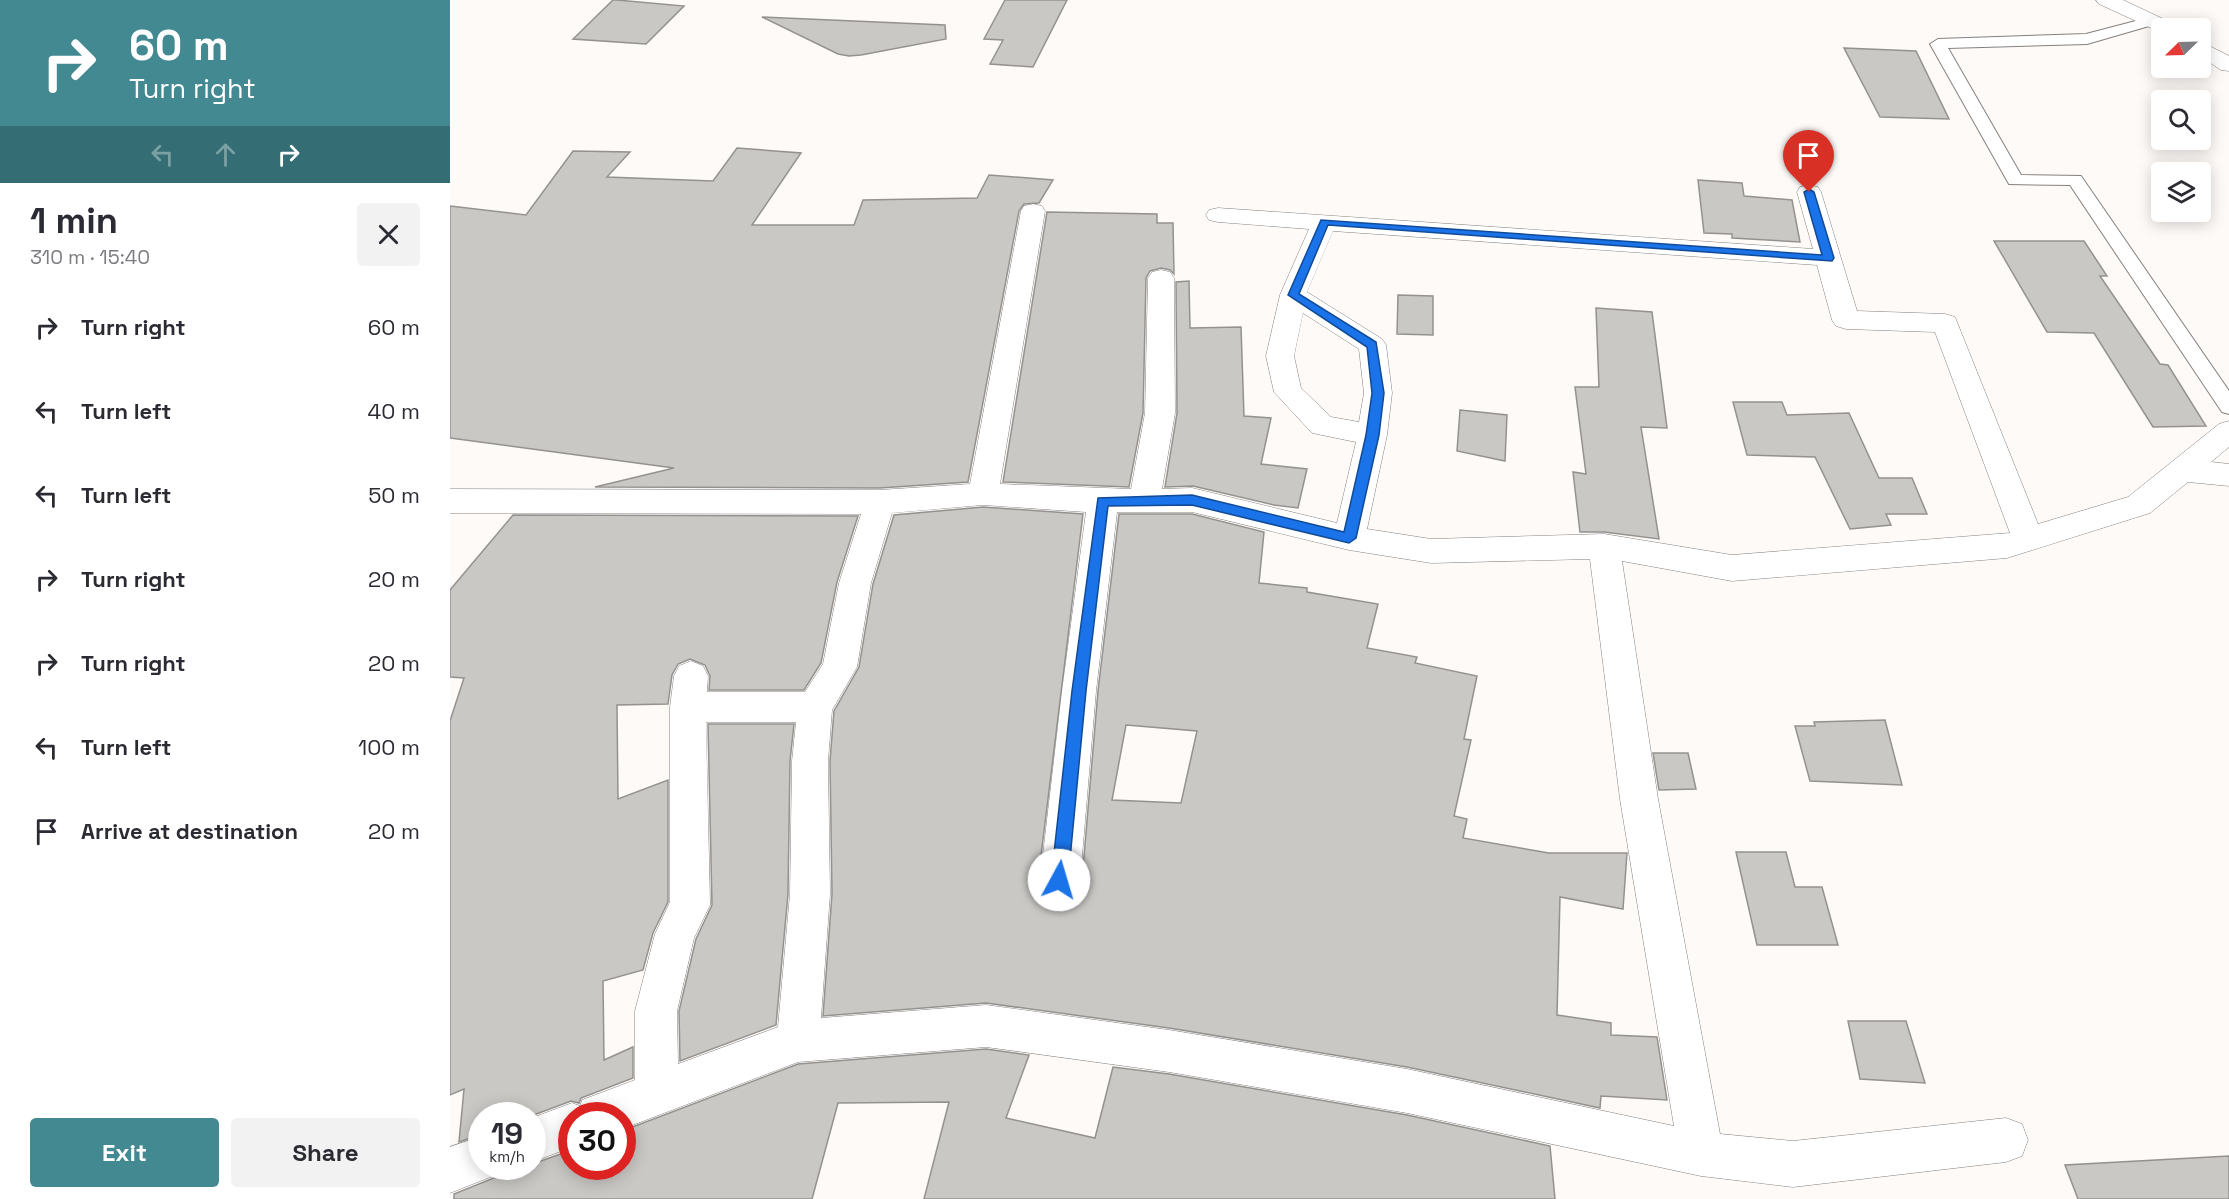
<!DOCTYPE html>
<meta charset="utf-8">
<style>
body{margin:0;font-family:"Space Grotesk",sans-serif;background:#f2f2f3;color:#2b2b33;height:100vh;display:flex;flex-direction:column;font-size:22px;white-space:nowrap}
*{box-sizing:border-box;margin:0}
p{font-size:20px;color:#7c7c81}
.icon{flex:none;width:33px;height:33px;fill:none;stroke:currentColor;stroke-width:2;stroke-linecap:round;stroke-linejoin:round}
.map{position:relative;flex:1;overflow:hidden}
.details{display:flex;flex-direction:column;background:#fff;width:450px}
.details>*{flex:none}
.hud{background:#428991;color:#fff;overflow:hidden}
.needle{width:39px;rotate:247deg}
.buttons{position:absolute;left:1701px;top:18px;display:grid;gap:12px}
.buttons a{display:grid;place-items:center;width:60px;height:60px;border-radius:6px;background:#fff;box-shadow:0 3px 15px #0003;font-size:30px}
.speed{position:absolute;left:18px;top:1102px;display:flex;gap:12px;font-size:30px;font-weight:700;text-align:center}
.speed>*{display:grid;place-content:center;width:78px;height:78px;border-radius:50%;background:#fff;box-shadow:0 3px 15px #0003;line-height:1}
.speed small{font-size:15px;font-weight:400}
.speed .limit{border:9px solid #d22;background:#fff;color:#111}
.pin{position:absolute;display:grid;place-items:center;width:51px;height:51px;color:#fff;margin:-62px -26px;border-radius:50% 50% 50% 0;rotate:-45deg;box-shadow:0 0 6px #0007}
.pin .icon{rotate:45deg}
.me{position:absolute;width:66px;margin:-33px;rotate:6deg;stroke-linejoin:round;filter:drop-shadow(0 0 4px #0008)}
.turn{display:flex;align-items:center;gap:21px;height:126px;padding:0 30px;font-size:27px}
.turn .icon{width:78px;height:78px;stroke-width:2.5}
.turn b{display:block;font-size:42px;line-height:51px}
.lanes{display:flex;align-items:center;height:57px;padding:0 30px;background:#0003;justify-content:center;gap:30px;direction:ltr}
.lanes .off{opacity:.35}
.round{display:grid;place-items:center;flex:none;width:63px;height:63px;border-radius:6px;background:#f2f2f3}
.head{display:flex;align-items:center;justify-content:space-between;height:102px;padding:0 30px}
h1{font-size:36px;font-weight:600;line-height:45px}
.cta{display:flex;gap:12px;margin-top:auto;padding:12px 30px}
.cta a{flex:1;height:69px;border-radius:6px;background:#428991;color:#fff;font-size:24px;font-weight:600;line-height:69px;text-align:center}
.cta a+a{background:#f2f2f3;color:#2b2b33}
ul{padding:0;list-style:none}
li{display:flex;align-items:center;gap:18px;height:84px;padding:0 30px}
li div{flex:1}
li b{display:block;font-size:22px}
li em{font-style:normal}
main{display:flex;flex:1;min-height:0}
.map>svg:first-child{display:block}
.building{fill:#c9c8c5;stroke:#949290;stroke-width:1.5;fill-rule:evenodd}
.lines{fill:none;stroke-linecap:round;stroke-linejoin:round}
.lane-casing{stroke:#84817f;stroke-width:2}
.street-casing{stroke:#84817f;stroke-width:1}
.secondary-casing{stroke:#84817f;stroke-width:1}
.lane{fill:#fff;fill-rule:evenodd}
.street{fill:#fff;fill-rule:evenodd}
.secondary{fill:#fff;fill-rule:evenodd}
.route{fill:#1a73e8;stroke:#114b97;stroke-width:1.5}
</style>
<main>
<section class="details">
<div class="hud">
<div class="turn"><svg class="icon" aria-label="right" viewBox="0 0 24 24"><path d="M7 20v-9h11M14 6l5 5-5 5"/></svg><div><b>60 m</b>Turn right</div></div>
<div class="lanes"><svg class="icon off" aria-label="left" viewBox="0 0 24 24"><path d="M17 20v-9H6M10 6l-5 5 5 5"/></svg><svg class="icon off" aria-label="ahead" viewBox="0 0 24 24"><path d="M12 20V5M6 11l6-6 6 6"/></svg><svg class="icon" aria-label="right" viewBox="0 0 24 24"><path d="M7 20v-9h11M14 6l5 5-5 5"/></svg></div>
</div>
<div class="head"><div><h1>1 min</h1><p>310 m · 15:40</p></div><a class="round"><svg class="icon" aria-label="close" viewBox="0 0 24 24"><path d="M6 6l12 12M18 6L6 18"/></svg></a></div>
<ul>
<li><svg class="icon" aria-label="right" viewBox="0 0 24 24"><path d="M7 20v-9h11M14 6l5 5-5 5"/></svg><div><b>Turn right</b></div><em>60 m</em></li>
<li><svg class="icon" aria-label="left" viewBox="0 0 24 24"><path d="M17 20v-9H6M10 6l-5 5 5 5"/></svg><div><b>Turn left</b></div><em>40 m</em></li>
<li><svg class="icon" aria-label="left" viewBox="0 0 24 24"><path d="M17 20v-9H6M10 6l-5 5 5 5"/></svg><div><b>Turn left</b></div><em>50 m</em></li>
<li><svg class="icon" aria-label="right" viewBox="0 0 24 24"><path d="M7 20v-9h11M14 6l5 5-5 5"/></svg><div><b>Turn right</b></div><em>20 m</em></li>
<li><svg class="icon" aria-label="right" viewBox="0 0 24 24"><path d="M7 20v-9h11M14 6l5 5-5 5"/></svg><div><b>Turn right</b></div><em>20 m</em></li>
<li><svg class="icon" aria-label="left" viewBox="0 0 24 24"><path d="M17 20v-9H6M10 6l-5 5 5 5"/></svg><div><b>Turn left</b></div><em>100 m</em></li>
<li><svg class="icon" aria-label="arrive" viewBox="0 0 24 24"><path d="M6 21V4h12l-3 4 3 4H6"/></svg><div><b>Arrive at destination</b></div><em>20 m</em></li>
</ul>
<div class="cta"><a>Exit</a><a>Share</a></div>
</section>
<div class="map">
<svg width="1779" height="1199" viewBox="0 0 1779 1199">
<rect width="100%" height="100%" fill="#fdfaf8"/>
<g class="building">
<polygon points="163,0 167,0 234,6 196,44 123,39"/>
<polygon points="555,0 617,0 583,67 540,64 553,40 534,39"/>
<polygon points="312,17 495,25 496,39 411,55 399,56 388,54"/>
<polygon points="1394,48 1466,51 1499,119 1430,117"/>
<polygon points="287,148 351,153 302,225 404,225 413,200 527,198 539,175 603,180 589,203 574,204 569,211 518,482 430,488 145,487 224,468 0,438 0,206 76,215 123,151 180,152 157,177 263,181"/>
<polygon points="1248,180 1292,183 1294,196 1342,200 1350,242 1282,238 1282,234 1254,233"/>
<polygon points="597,212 707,214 707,223 723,223 724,274 720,270 711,268 700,271 696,278 693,413 679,487 553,482"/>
<polygon points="1544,241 1634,241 1657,276 1650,276 1710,364 1718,365 1756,426 1703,427 1644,333 1597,332"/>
<polygon points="739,281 740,328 791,327 794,416 821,418 811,464 857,469 848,508 824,505 743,486 715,487 727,413 726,282"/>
<polygon points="948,295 983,296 983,335 947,334"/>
<polygon points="1146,308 1202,312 1217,428 1191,427 1209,539 1154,532 1130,532 1123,472 1136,474 1125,387 1149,387"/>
<polygon points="1283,402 1332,402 1337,415 1399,413 1429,478 1462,478 1477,514 1436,514 1441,525 1400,529 1365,457 1297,455"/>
<polygon points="1010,410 1057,415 1055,461 1007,451"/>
<path d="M533,507l100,7 -45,366 7,15 14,5 16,-5 7,-15 16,-189 21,-177h73l72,18 -5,51 48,5v4l71,12 -11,44 50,9 -2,6 62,13 -13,63 7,1 -17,76 13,3 -4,19 86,15h78l-4,56 -63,-12 -3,118 54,8v12l46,2 10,63 -66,-4 -1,12 -193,-41 -238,-39 -183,-25 -163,13 9,-122 -2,-133 4,-50 25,-44 14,-83 21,-69zM676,725l71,6 -16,72 -69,-3z"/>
<polygon points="63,515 408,516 387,582 371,663 354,690 259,690 260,676 255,665 240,659 228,664 222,675 218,704 167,705 168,799 218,780 218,902 203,933 193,970 153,981 154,1060 183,1047 183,1078 131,1098 129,1103 121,1101 81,1116 32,1116 32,1134 9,1142 14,1089 0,1095 0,721 14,678 0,677 0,590"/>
<polygon points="1435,720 1452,785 1360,781 1345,726 1365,726 1364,722"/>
<polygon points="258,724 344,724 340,761 338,894 326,1025 230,1061 229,1011 246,939 262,905"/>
<polygon points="1203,753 1238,753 1246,789 1209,790"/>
<polygon points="1286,852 1336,852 1345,887 1372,887 1388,945 1307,945"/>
<polygon points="1398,1021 1456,1021 1475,1083 1410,1079"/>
<polygon points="536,1049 579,1055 556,1118 645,1138 663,1067 719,1074 957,1115 1100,1146 1105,1199 474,1199 499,1102 388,1103 362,1199 4,1199 4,1194 49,1176 53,1167 82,1167 82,1164 122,1150 122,1167 172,1167 172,1131 348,1064"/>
<polygon points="1779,1156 1779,1199 1628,1199 1615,1165"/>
</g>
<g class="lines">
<g class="lane-casing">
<polygon id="lane" points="1701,17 1706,18 1708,21 1706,24 1637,44 1498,48 1571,175 1631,176 1779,391 1779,414 1772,412 1620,185 1559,184 1480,44 1488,39 1636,34"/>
</g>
<g class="street-casing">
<g id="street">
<path d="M1359,185l9,2 3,5 36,119 88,3 10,3 83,207 90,-27 91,-73 10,-3v26l-18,15 18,2v22l-41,-4 -38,31 -143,45 -275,23 -110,-20 36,238 62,335 73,7 213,-23 16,6 6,16 -6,16 -16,6 -213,25 -92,-11 -294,-63 -238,-41 -183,-25 -188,15 -176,67v-13h-50v31l-40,15v-44l40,-15 8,3 2,-6 53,-20v-69l20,-77 15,-32v-195l4,-31 5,-10 12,-5 12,5 5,10 -1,16h98l18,-28 16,-81 22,-69 -411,-1v-24l430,1 90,-6 51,-273 3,-5 9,-2 9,2 3,5 -45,273 131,5 14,-76 3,-135 4,-6 9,-2 9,2 4,6 1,135 -13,76 30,-1 145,35 19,-81 -44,-9 -38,-41 -8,-36 14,-61 29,-66 -91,-7 -9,-2 -3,-5 3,-5 9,-2 595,41 -16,-57 3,-5zM883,231l484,34 15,55 4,6 10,3 89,3 75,201 -278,22 -128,-21 -173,5 -64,-10 20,-94 5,-42 -6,-48 -4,-6 -75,-47zM853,313l56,36 5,44 -5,29 -28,-5 -30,-29 -7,-32zM533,505l103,7 -24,179 -22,189 6,13 14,5 14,-5 6,-13 16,-189 21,-179h75l157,38 82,13 159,-4 30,240 54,327 -267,-57 -238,-39 -183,-25 -165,13 9,-124 -2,-133 4,-51 25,-43 14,-84 21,-70zM256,722h90l-4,39 -2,133 -12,133 -100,37 -1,-53 17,-73 16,-33z"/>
<polygon points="32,1136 32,1167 51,1167 48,1174 0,1193 0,1147"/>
</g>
</g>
<g class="secondary-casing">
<g id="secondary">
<polygon points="1646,0 1673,0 1724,24 1727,28 1712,28 1712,33 1710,32 1649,4"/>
<polygon points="1750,41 1779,56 1779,71 1771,70 1750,56"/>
</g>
</g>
<use href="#lane" class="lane"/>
<use href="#street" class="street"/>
<use href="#secondary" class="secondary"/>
</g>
<polygon class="route" points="1359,189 1364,192 1384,258 1382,261 878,225 849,294 926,342 934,393 929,435 906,538 899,543 742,505 658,506 636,691 618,880 615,885 609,888 604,885 601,880 622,691 648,498 742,495 894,532 916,435 922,393 917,347 838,295 871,220 1372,255 1354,192"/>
</svg>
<div class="buttons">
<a><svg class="needle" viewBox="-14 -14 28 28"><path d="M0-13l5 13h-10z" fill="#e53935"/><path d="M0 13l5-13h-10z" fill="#7c7c81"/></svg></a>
<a><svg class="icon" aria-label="search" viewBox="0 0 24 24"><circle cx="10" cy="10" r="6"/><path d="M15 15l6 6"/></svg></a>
<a><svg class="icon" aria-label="layers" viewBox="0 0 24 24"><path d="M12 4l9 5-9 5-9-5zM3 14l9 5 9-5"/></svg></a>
</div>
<div class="speed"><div>19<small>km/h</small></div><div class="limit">30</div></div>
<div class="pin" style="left:1359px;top:192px;background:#d93025"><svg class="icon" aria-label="arrive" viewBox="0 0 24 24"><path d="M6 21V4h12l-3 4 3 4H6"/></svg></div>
<svg class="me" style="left:609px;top:880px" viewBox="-20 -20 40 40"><circle r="19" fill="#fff"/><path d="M0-13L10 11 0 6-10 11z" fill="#1a73e8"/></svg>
</div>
</main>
